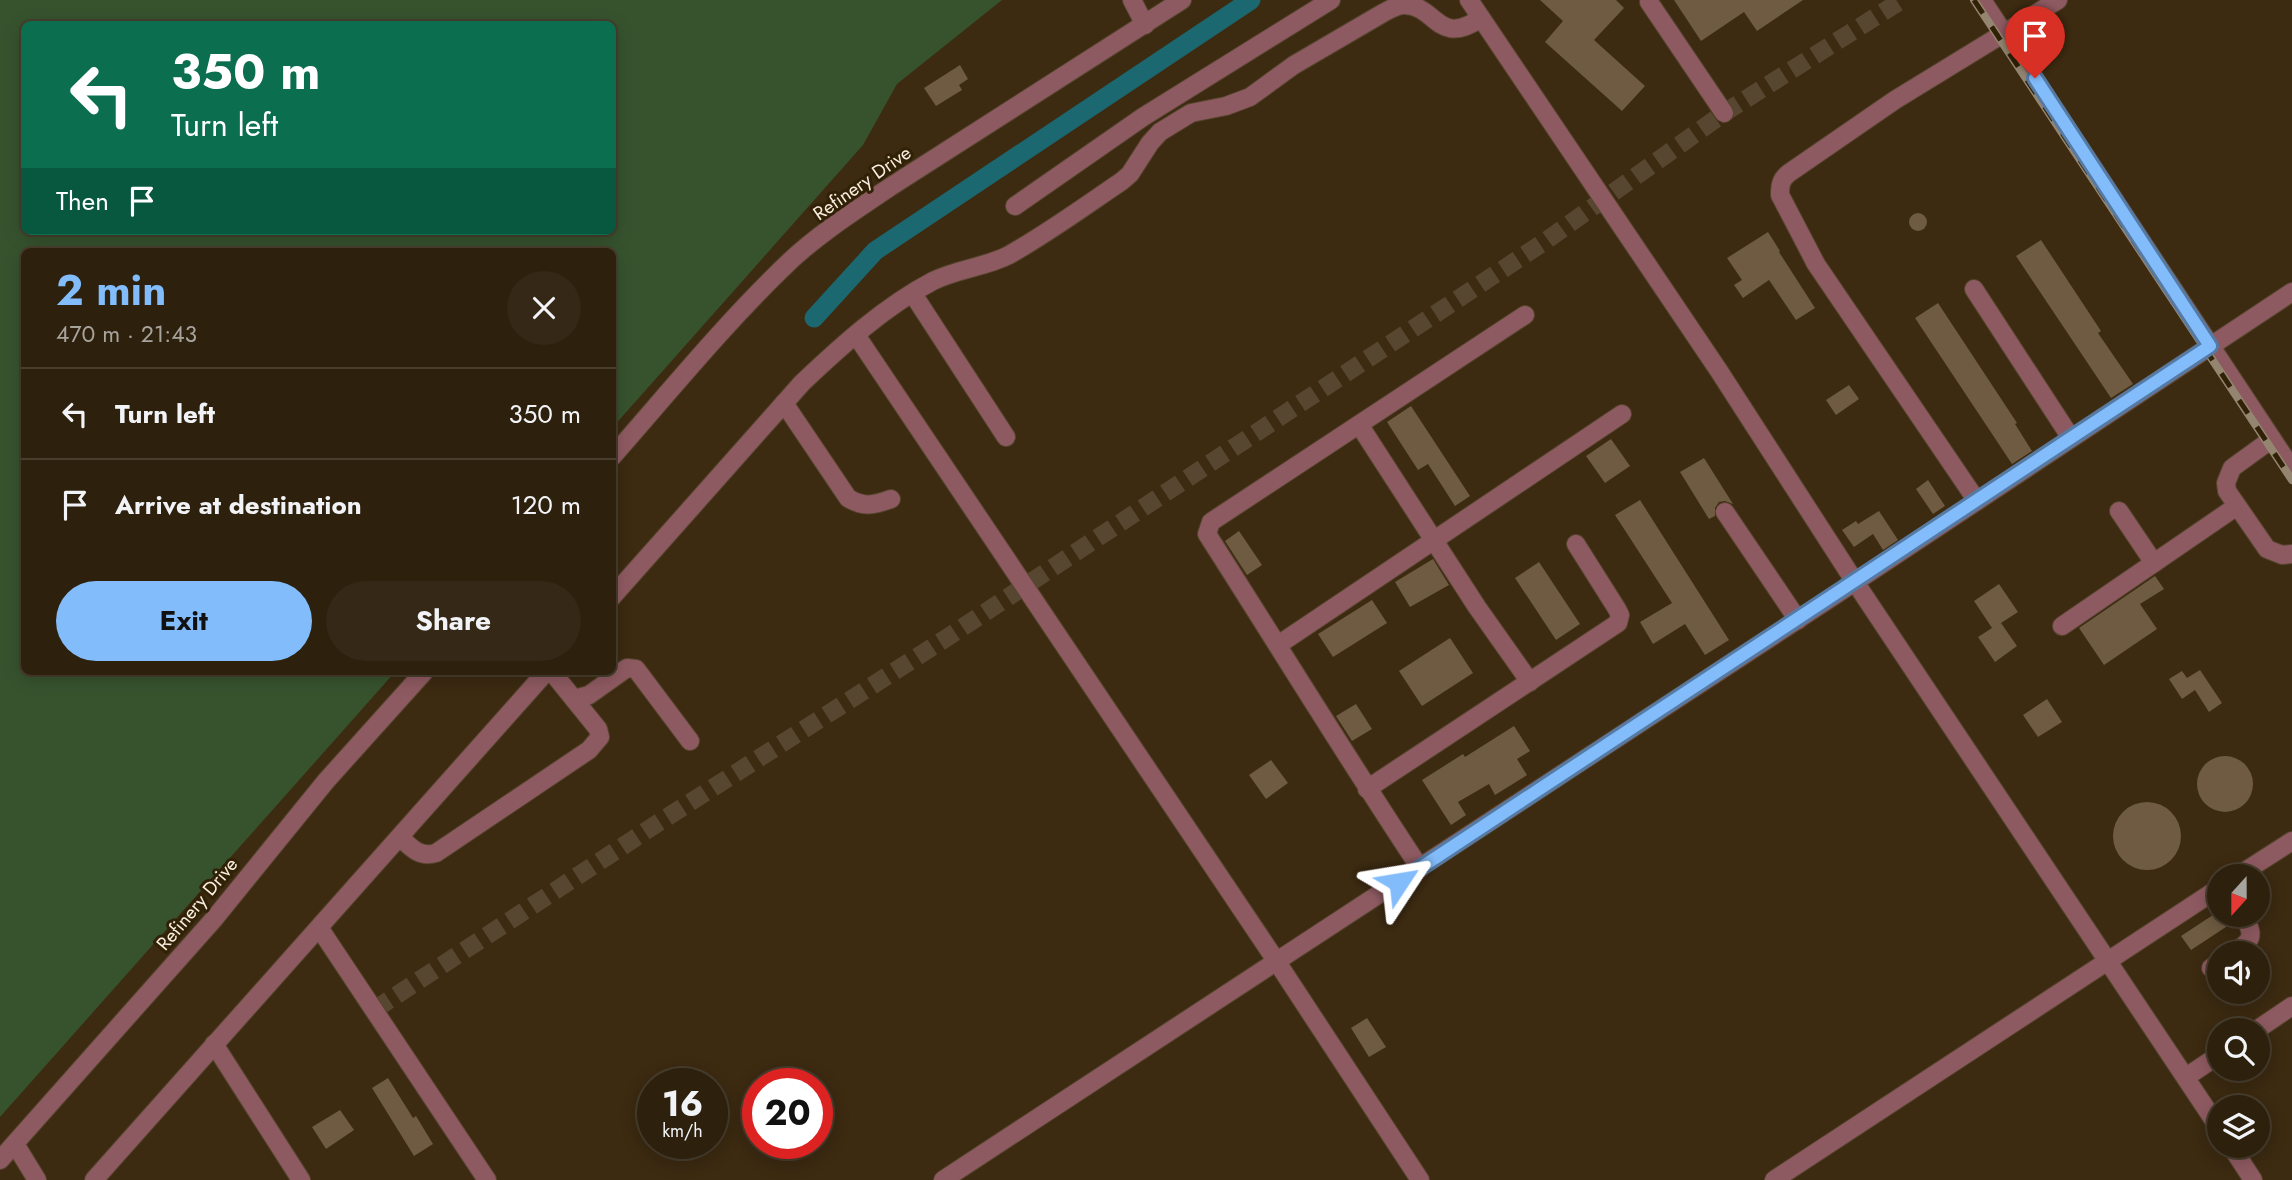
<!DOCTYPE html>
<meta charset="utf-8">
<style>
body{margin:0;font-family:Jost,sans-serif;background:#352816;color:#f1f3f6;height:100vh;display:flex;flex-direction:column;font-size:26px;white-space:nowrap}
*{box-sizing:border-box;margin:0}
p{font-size:23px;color:#a7a39d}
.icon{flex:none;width:38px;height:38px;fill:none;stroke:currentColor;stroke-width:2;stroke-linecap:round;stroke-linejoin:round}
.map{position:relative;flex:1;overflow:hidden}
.details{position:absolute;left:21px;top:248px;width:595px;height:427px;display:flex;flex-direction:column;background:#2d200d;border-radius:10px;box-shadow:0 4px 18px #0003,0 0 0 2px #483e2e}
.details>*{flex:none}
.top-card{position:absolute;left:21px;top:21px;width:595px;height:214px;border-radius:10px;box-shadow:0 4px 18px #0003,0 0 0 2px #483e2e;background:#0b6e4f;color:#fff;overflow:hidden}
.needle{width:46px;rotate:201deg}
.fabs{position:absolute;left:2207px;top:864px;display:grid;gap:14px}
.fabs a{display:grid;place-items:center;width:63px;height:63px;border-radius:50%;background:#2d200d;box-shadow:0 4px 18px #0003,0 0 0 2px #483e2e;font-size:35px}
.speed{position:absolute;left:637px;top:1068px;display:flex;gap:14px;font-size:35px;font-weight:700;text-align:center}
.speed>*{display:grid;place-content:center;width:91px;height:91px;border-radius:50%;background:#2d200d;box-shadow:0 4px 18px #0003,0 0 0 2px #483e2e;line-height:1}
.speed small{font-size:18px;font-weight:400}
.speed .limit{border:10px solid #d22;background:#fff;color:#111}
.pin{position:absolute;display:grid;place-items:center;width:60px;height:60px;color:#fff;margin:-72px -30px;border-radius:50% 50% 50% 0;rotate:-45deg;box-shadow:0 0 7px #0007}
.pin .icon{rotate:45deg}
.me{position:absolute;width:77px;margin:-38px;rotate:57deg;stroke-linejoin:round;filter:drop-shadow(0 0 5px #0008)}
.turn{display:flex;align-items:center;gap:24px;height:147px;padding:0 35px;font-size:32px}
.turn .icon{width:91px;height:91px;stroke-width:2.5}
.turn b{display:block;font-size:49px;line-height:60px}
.then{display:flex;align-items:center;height:66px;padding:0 35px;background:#0003;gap:14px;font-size:26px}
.round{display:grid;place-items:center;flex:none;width:74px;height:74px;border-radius:37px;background:#352816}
.overview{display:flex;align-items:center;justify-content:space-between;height:119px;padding:0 35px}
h1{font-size:42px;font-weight:700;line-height:52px;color:#83bcfb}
.button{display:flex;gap:14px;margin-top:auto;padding:14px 35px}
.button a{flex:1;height:80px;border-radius:42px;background:#83bcfb;color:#111;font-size:28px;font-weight:700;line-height:80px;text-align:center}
.button a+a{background:#352816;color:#f1f3f6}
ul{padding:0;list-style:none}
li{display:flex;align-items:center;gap:21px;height:91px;padding:0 35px;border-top:2px solid #483e2e}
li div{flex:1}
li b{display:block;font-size:26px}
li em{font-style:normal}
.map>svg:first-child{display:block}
.green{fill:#37532e;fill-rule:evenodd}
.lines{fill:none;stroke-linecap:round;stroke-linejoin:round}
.canal{stroke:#1c6871;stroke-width:19}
.building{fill:#6e5b41}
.minor-tunnel{stroke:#584730;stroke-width:18;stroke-dasharray:18 9;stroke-linecap:butt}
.minor-casing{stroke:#56452e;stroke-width:20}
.minor{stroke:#8e5a61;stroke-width:18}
.rail-casing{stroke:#938570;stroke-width:8}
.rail{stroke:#312106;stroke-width:5;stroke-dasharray:16;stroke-linecap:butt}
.route-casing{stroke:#557aa3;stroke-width:18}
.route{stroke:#83bcfb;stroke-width:12}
.labels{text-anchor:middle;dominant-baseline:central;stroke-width:6;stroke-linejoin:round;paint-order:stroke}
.street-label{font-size:19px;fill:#f8edde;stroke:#312106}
</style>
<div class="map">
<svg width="2292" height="1180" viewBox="0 0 2292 1180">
<rect width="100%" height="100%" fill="#3c2a11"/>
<path class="green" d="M0,0h1002l-105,84 -34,61 -250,282 -1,-175h-588v420h371l-395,445zM24,24h588v207h-588z"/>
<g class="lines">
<polyline class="canal" points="814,318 875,251 1251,0"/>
</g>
<g class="building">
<polygon points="1540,0 1616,0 1624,8 1594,40 1645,86 1622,111 1545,42 1563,21"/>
<polygon points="1674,0 1803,0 1757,31 1744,12 1701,41"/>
<polygon points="960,65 968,79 959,85 962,90 936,106 924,88"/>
<circle cx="1918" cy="222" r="9"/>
<polygon points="1768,232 1780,251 1779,252 1815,308 1796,320 1769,280 1743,298 1734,285 1742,280 1727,258"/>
<polygon points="2041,240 2101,331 2098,333 2133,384 2111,398 2016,256"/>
<polygon points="1938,303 2017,423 2015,424 2032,451 2012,464 1915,318"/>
<polygon points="1849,385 1859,399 1836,415 1826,400"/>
<polygon points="1411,406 1470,496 1455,506 1428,464 1418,470 1387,422"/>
<polygon points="1611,439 1630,466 1605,483 1586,456"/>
<polygon points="1704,458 1733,504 1725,501 1719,502 1715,508 1715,516 1709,519 1680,472"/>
<polygon points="1928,480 1945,506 1933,514 1916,489"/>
<polygon points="1640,500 1729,640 1705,655 1685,624 1653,644 1640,622 1672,603 1615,515"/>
<polygon points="1879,511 1898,540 1883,550 1873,534 1854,547 1842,530 1856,521 1858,524"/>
<polygon points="1239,531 1262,565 1247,575 1225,541"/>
<polygon points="1433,559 1449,585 1410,607 1395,582"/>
<polygon points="1539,562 1580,624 1556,640 1515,578"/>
<polygon points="2155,576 2164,589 2140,604 2157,629 2104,665 2079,628"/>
<polygon points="1999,584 2018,612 2001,623 2017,646 1995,662 1978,637 1992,628 1974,601"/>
<polygon points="1372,600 1387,623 1333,657 1318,634"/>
<polygon points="1450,638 1473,673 1422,706 1399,671"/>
<polygon points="2200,670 2222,703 2209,712 2195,690 2182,699 2169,679 2182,671 2187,678"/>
<polygon points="2047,699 2062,722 2038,737 2023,715"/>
<polygon points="1356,704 1372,729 1352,741 1336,716"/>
<polygon points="1514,726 1530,751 1517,759 1527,775 1495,795 1489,784 1458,802 1466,815 1451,825 1422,780 1463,754 1465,757"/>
<circle cx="2225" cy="784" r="28"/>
<polygon points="1271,760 1288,783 1266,799 1249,775"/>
<circle cx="2147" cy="836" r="34"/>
<polygon points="2219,911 2219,915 2222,915 2229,925 2191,950 2181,936"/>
<polygon points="1367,1018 1386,1047 1369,1057 1351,1028"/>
<polygon points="388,1078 413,1118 416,1116 433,1144 414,1156 372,1088"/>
<polygon points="340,1110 354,1130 326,1149 312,1127"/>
</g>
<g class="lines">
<polyline class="minor-tunnel" points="374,1010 658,823 948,637 1547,240 1724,113 1902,0"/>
<g class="minor-casing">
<g id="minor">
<polyline points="1132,0 1145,25"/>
<polyline points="1469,0 1719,371 1855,582 2292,292"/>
<polyline points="1982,0 2292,469"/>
<polyline points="1649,2 1724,113"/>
<polyline points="1015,206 1143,117 1331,0"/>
<polyline points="1974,289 2071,438"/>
<polyline points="913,294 1006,437"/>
<polyline points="856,335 1277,962 1420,1180"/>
<path d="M784,403l64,95c16,10 26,7 43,1"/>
<polyline points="1360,426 1477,607 1530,682"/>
<polyline points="2272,439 2232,468 2226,483 2227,491 2267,549 2282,555 2292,554"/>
<path d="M612,457c58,-66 114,-135 178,-196 30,-28 66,-51 100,-74l292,-187"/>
<path d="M1977,501l-161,-237 -36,-69c0,-10 1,-16 9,-22l106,-73 163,-100"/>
<polyline points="2119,511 2154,563"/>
<polyline points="1725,512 1798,620"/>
<path d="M612,597l190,-214c39,-37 83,-77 131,-102 24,-12 53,-14 76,-26 39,-22 76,-49 113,-74l8,-7 20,-31 10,-11 31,-19 35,-7 24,-9 44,-32 89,-52c6,-3 13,-8 21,-8 33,0 33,43 77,13"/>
<polyline points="2062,626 2237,506"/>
<polyline points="1278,645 1622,414"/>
<polyline points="574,699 589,695 627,668 636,669 690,741"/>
<polyline points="1367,789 1618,623 1620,615 1617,609 1576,544"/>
<path d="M400,837c11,11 20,21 36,16l153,-103 11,-13 -2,-8 -46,-57"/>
<path d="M1420,868c-73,-110 -142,-223 -213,-334l4,-12 314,-207"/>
<polyline points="2236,877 2292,841"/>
<polyline points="320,929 487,1180"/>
<path d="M2232,954c20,-14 24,-16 11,-39"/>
<polyline points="2211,968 2219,963"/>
<polyline points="2255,1031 2292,1006"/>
<polyline points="214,1044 301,1180"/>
<polyline points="2186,1077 2219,1055"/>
<polyline points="15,1144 37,1180"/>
<polyline points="2231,1146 2253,1180"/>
<polyline points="0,1160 214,919 326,781 424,672"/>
<polyline points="94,1180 546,672"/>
<polyline points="943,1180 1855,582 2219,1128"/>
<polyline points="1774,1180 2219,888"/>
</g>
</g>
<use href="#minor" class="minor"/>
<g class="rail-casing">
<polyline id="rail" points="1974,0 2292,480"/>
</g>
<use href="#rail" class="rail"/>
</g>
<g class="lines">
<g class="route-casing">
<polyline id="route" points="1399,882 2210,346 2035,78"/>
</g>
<use href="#route" class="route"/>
</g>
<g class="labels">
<g class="street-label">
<text transform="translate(862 183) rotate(-35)">Refinery Drive</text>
<text transform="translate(197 904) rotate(-50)">Refinery Drive</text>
</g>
</g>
</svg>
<div class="fabs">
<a><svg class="needle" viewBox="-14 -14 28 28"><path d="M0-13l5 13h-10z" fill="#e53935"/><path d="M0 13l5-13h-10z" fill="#a7a39d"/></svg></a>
<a><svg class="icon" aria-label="sound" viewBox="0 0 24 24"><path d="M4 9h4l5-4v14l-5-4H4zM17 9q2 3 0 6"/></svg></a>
<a><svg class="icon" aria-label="search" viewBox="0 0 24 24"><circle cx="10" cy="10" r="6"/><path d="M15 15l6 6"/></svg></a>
<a><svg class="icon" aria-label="layers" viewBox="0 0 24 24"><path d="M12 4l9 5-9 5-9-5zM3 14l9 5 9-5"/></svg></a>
</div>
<div class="speed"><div>16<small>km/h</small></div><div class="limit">20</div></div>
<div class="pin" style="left:2035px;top:78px;background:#d93025"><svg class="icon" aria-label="arrive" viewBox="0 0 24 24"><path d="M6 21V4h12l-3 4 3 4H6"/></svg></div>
<svg class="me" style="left:1399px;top:882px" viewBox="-20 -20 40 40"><path d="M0-17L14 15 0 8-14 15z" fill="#83bcfb" stroke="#fff" stroke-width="4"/></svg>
<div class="top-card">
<div class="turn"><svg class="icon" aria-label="left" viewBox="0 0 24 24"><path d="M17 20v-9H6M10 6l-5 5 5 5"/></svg><div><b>350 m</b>Turn left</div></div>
<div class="then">Then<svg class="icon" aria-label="arrive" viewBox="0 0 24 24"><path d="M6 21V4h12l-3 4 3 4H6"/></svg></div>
</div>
<section class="details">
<div class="overview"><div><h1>2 min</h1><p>470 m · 21:43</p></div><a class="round"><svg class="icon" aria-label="close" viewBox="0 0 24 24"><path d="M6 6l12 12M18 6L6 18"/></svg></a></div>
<ul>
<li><svg class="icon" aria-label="left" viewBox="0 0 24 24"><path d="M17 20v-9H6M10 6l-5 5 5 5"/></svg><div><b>Turn left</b></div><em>350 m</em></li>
<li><svg class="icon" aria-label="arrive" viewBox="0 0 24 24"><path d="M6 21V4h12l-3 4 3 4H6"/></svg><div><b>Arrive at destination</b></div><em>120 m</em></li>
</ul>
<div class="button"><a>Exit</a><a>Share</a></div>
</section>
</div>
